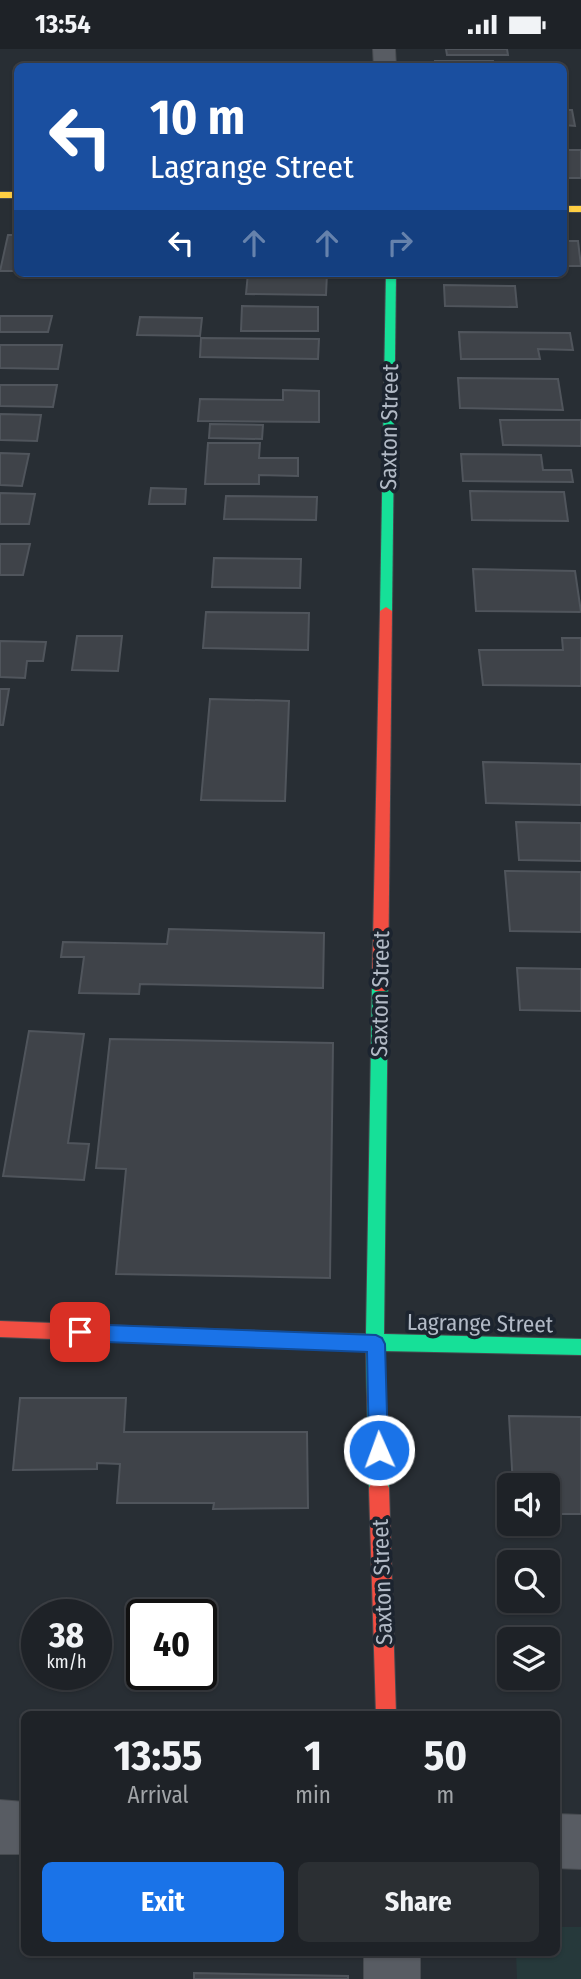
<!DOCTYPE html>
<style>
body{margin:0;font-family:"Fira Sans Condensed",sans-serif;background:#2b2f33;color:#f1f3f6;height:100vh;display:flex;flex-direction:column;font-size:26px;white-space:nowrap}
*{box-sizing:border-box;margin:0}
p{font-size:23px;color:#a1a4a7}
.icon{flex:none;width:38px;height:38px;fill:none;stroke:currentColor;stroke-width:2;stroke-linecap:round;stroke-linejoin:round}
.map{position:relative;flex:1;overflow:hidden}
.side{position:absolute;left:21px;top:1662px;width:539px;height:245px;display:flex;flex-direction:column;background:#1e2227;border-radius:10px;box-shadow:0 2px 5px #0004,0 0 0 2px #3c3f44}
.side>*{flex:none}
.guide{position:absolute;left:14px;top:14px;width:553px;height:214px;border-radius:10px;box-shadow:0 2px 5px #0004,0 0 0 2px #3c3f44;background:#1a4fa0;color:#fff;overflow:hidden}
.controls{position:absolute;left:497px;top:1424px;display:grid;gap:14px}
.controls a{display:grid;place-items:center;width:63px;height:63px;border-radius:10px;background:#1e2227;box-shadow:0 2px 5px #0004,0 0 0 2px #3c3f44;font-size:35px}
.speed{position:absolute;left:21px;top:1550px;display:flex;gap:14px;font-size:35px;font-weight:700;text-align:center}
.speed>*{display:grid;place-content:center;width:91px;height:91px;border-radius:50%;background:#1e2227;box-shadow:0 2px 5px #0004,0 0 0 2px #3c3f44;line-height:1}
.speed small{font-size:18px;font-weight:400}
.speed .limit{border:4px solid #111;border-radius:10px;background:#fff;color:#111}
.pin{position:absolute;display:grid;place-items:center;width:60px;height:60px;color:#fff;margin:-30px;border-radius:14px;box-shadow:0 4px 10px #0006}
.me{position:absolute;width:77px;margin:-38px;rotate:358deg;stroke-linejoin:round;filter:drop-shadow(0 0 5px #0008)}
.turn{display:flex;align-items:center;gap:24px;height:147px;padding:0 21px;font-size:32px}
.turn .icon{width:91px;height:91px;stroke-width:2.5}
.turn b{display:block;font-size:49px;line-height:60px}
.lanes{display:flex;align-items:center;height:66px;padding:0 21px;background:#0003;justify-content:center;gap:35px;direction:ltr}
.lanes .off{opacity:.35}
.eta{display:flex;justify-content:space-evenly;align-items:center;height:119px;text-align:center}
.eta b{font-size:42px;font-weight:700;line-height:49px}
.primary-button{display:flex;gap:14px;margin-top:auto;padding:14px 21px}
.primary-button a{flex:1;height:80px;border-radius:10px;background:#1a73e8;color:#fff;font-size:28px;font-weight:700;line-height:80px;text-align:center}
.primary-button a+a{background:#2b2f33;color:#f1f3f6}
.status{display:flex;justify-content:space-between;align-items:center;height:49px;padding:0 35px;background:#1e2227;direction:ltr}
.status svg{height:19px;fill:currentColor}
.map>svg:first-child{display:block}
.green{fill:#26393b}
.building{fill:#3f4349;stroke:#50555c;stroke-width:2}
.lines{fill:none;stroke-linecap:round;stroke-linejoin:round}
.street-casing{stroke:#464a4f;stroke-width:2}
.fast-casing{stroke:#464a4f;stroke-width:2}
.slow-casing{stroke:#464a4f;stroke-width:2}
.jam-casing{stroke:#464a4f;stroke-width:2}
.street{fill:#585c63;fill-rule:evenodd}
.fast{fill:#16e098;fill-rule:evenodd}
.slow{fill:#ffcf43;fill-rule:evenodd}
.jam{fill:#f24e42;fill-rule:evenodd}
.route{fill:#1a73e8;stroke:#114b97;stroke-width:2}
.labels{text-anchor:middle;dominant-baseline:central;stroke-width:7;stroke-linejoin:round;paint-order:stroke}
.street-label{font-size:23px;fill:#b2bac6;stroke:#1c242f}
</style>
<div class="status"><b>13:54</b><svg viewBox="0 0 49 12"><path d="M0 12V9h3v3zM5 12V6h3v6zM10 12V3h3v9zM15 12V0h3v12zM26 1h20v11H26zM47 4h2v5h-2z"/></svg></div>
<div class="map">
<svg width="581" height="1930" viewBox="0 0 581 1930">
<rect width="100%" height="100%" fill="#282e34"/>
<polygon class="green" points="557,1878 581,1878 581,1930 517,1930 516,1904 556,1904"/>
<g class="building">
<polygon points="446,0 507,0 508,6 447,6"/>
<polygon points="435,12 493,12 494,18 435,18"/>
<polygon points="564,61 572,61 575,77 564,76"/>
<rect x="564" y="101" width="17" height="28"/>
<polygon points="8,186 18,186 18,222 0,222"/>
<polygon points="564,192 578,192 581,217 564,217"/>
<polygon points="248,224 327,224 326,246 246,245"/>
<polygon points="444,236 515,237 517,258 445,257"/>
<polygon points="242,257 318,258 318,282 241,282"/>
<polygon points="0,267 52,267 48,283 0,283"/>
<polygon points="140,268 202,269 200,287 137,286"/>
<polygon points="459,283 570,284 573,301 538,300 540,310 461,310"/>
<polygon points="201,289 319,290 318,310 200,308"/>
<polygon points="0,296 62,296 58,320 0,319"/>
<polygon points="458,329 558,330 563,361 460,359"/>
<polygon points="0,336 57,336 53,358 0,357"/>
<polygon points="283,341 319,342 319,373 198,372 200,350 283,351"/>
<polygon points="0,365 41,366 37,392 0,391"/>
<polygon points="500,371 581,371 581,397 503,396"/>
<polygon points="210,375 263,376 262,390 209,389"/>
<polygon points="208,394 260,394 259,409 298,409 298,427 259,426 259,435 205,435"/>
<polygon points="0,404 29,405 22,437 0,436"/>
<polygon points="461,405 541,406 543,421 571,421 573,433 463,432"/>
<polygon points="151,439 186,440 185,455 149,455"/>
<polygon points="470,442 564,443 568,472 472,471"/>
<polygon points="0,444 35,445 29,475 0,475"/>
<polygon points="226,447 317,448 316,471 224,470"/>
<polygon points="0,495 30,495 23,526 0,526"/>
<polygon points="214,509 301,510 300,539 212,538"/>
<polygon points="473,520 575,522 581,563 476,562"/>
<polygon points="206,563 309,564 308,601 203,599"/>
<polygon points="77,587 122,587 118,622 72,621"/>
<polygon points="562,589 581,589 581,637 483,636 479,601 563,601"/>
<polygon points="0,592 46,593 43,612 27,612 25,629 0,628"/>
<polygon points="0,640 9,640 3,676 0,676"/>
<polygon points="210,650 289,652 285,752 201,751"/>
<polygon points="483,713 581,715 581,756 486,754"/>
<polygon points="516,773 581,774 581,812 519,811"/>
<polygon points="505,822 581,823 581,883 510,882"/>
<polygon points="169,880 324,884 323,939 140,935 139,945 79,944 84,908 61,908 63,893 167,895"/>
<polygon points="517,919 581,920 581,962 520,961"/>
<polygon points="29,982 84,985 68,1094 89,1095 84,1131 3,1127"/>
<polygon points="110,990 333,994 330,1229 116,1225 126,1120 96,1119"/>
<polygon points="20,1349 126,1349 124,1383 307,1383 308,1459 213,1460 214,1454 117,1454 120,1415 97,1414 97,1420 13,1421"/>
<polygon points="509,1367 581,1368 581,1465 548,1465 548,1437 513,1437"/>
<polygon points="194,1924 348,1927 348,1930 194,1930"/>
</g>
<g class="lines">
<g class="street-casing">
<g id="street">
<polygon points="373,0 395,0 396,18 374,18"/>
<polygon points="0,1751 24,1753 24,1805 0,1805"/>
<polygon points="556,1765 581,1766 581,1820 556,1819"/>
<rect x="364" y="1904" width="56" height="26"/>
</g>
</g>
<g class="fast-casing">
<g id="fast">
<polygon points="386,224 396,224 392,562 386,566 380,562"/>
<polygon points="380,932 385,934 388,938 384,1285 581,1290 581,1306 384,1302 389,1439 386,1446 379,1448 372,1446 369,1439 366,1302 312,1300 306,1298 303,1292 306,1286 312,1284 366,1285 372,938 375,934"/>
</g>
</g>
<g class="slow-casing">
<g id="slow">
<rect x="0" y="143" width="18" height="6"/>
<rect x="564" y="157" width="17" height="6"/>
</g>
</g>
<g class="jam-casing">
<g id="jam">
<polygon points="386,558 392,562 388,938 385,942 375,942 372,938 380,562"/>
<polygon points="0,1272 312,1284 318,1286 321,1292 318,1298 312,1300 0,1288"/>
<polygon points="379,1430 386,1432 389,1439 396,1666 376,1666 369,1439 372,1432"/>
</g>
</g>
<use href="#street" class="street"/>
<use href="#fast" class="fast"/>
<use href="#slow" class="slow"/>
<use href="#jam" class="jam"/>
</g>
<polygon class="route" points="80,1275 376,1286 382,1289 385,1295 388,1401 385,1407 379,1410 372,1407 369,1401 367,1303 80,1292 74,1289 71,1283 74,1277"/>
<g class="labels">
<g class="street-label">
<text transform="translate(389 378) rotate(-89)">Saxton Street</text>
<text transform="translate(380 945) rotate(-89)">Saxton Street</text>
<text transform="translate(480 1274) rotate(1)">Lagrange Street</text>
<text transform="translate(382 1533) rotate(-92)">Saxton Street</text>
</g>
</g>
</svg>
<div class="controls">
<a><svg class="icon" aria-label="sound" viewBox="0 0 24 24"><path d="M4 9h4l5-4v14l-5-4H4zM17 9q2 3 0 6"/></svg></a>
<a><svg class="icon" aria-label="search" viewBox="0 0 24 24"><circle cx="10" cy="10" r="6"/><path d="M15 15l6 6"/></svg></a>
<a><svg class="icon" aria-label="layers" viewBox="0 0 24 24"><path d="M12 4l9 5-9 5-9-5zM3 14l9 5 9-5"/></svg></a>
</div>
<div class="speed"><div>38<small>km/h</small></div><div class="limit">40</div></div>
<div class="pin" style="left:80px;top:1283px;background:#d93025"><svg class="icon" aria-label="arrive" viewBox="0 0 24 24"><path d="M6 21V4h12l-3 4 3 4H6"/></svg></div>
<svg class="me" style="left:379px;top:1401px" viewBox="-20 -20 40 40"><circle r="17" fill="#1a73e8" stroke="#fff" stroke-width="3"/><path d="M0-11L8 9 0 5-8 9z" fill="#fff"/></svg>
<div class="guide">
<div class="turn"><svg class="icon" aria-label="left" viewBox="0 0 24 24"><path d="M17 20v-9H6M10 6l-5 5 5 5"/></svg><div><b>10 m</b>Lagrange Street</div></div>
<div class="lanes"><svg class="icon" aria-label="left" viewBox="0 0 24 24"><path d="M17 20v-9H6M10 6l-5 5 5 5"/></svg><svg class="icon off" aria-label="ahead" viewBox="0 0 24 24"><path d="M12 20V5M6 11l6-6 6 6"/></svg><svg class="icon off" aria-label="ahead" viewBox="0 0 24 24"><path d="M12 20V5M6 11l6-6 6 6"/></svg><svg class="icon off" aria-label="right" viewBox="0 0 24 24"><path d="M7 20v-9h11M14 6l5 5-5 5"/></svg></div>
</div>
<section class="side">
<div class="eta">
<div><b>13:55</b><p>Arrival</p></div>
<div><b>1</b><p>min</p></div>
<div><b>50</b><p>m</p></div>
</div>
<div class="primary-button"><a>Exit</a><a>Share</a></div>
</section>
</div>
